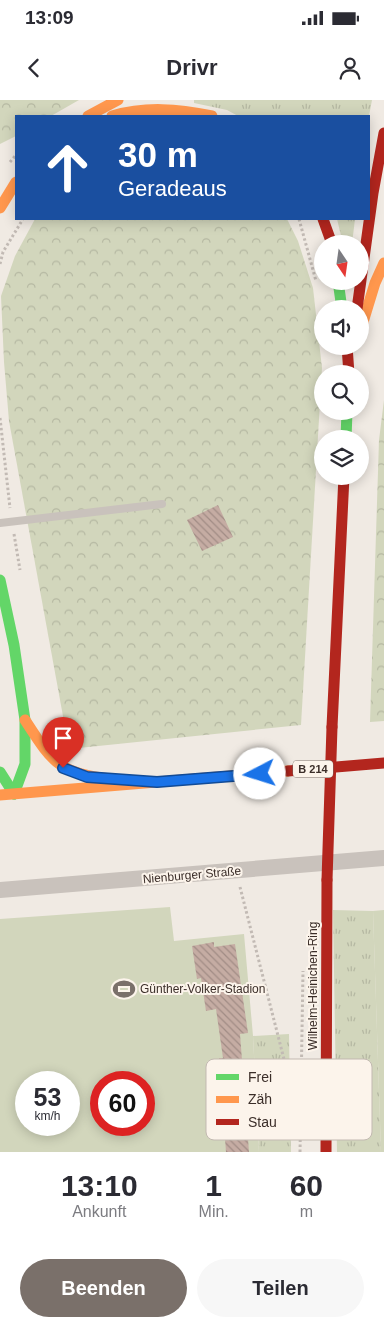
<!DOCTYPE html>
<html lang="de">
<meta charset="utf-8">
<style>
body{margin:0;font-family:Helvetica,sans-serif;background:#f7f7f7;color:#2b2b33;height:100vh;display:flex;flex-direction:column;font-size:19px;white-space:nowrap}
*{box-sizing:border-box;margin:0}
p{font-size:16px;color:#7c7c81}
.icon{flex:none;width:28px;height:28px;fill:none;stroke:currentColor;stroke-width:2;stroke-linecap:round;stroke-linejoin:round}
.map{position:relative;height:1052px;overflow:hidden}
.sheet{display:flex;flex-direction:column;background:#fff;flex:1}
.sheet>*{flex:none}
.guide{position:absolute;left:15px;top:15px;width:355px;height:105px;border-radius:0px;box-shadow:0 2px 12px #0003;background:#1a4fa0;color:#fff;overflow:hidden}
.needle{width:32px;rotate:167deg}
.buttons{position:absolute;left:314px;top:135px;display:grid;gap:10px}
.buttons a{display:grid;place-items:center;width:55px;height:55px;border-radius:50%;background:#fff;box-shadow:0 2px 12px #0003;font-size:25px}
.speed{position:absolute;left:15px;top:971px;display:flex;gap:10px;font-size:25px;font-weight:700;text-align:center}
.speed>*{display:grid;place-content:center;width:65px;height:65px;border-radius:50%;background:#fff;box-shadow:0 2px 12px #0003;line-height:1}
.speed small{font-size:12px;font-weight:400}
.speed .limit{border:8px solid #d22;background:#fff;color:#111}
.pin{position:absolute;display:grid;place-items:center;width:42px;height:42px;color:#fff;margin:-51px -21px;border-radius:50% 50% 50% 0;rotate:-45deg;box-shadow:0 0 5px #0007}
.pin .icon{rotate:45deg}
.me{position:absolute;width:55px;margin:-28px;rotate:265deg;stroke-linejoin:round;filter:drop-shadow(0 0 4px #0008)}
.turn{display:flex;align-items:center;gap:18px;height:105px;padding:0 20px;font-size:22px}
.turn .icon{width:65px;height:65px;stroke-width:2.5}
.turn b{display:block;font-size:35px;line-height:42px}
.eta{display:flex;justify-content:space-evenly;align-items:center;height:85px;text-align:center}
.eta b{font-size:30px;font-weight:800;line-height:35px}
.primary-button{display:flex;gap:10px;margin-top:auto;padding:10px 20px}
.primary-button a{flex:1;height:58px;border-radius:30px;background:#7a706a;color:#fff;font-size:20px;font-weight:800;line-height:58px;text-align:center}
.primary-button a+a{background:#f7f7f7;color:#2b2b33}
.status{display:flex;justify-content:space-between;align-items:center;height:35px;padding:0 25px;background:#fff;direction:ltr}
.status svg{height:14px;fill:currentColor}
header{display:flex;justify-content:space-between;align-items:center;height:65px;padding:0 20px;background:#fff;font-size:22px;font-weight:800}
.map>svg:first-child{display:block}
.grass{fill:url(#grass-tufts)}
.forest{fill:url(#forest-crowns)}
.pitch{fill:#d2d6bc;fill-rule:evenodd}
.building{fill:url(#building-back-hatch)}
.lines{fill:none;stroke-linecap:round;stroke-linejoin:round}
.path{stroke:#c2bab4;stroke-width:3;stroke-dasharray:2.5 2.5;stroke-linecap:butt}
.lane{stroke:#c9c2bc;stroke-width:8}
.street{stroke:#c9c2bc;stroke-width:16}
.fast{stroke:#63d668;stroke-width:11}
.slow{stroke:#ff974d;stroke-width:11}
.jam{stroke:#b3261e;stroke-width:11}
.jam-bridge{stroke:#b3261e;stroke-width:11}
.route-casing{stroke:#114b97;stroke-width:12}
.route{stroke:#1a73e8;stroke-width:9}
.labels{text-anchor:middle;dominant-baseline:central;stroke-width:4;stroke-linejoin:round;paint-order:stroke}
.shield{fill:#fcf4eb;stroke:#756963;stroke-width:1}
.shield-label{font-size:11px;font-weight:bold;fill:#3b2e29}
.street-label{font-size:12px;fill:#3b2e29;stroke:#fcf4eb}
.poi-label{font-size:12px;fill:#3b2e29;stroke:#fcf4eb;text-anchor:start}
.key{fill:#fcf4eb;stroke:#c2b9b1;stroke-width:1}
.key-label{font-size:14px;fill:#3b2e29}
</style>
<div class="status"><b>13:09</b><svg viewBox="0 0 49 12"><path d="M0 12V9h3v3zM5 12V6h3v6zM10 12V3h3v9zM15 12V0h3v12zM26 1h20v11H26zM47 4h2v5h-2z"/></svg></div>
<header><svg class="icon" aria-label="back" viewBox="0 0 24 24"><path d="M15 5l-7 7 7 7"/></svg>Drivr<svg class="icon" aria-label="person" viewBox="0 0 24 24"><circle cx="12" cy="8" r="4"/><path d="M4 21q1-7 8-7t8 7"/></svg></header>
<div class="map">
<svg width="384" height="1052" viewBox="0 0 384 1052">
<defs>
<pattern id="grass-tufts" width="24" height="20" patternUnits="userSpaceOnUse" patternTransform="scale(1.25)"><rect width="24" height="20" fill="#d2d6bc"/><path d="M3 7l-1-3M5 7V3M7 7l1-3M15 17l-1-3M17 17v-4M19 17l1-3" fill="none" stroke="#b5b8a2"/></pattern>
<pattern id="forest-crowns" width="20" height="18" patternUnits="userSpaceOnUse" patternTransform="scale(1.25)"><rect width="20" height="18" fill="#d2d6bc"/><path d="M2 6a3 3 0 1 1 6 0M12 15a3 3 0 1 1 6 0" fill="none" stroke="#b5b8a2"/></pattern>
<pattern id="building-back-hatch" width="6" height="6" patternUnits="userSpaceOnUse" patternTransform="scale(1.25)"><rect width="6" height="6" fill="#c5aca3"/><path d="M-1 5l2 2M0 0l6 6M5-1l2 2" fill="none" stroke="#a18c85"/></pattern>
</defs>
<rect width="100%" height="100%" fill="#f0eae3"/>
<g class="grass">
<polygon points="194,0 372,0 369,16 238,16 227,10 194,3"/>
<polygon points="337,119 355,119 352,144 343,144"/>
<polygon points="333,810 373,811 381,1052 337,1052"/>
<polygon points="289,934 291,1052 259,1052 253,936"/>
</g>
<g class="forest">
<polygon points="0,0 79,0 51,16 16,16 16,36 0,44"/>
<polygon points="35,119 287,119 298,141 313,188 322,268 301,625 69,649 9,321 4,262 1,196 15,156"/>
<polygon points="384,300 384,621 370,622 379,340"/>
</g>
<g class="pitch">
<path d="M170,807l4,34 70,-7 9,102 6,116h-259v-233zM26,982h43v43h-43zM101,982h43v43h-43z"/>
<polygon points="384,810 384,1052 381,1052 373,811"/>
</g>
<g class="building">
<polygon points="218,405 233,437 202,451 187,420"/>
<polygon points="214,842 214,847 235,844 248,933 240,934 249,1052 226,1052 219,958 223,958 216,909 206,911 201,878 197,879 192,846"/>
</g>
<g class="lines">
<g class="path">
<polyline points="10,62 16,55"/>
<polyline points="299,119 316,181"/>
<polyline points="0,164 3,152 23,119"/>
<polyline points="0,318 10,408"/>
<polyline points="14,434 20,470"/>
<polyline points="240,787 298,1014"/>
<polyline points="300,1052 303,871"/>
</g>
<polyline class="lane" points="0,423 162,404"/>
<polyline class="street" points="0,790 384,758"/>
<g class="fast">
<polyline points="338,181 342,209"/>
<polyline points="346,339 347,311"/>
<polyline points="0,480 14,545 25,620 25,664 14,694"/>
<polyline points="0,672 14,694"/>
</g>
<g class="slow">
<polyline points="88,16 118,0"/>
<path d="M112,16c34,-10 66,-7 100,0"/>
<polyline points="0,108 16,82"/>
<polyline points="360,232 375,183 384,163"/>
<path d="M25,620c28,43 33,53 86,59"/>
<polyline points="0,695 288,671"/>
</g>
<g class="jam">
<polyline points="323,119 332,144"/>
<polyline points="357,209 373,93 384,33"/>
<polyline points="347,246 349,274"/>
<polyline points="332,627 344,376"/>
<polyline points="288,671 384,663"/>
<polyline points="326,1052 327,780"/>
</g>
<polyline class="jam-bridge" points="327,780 332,627"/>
</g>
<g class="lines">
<g class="route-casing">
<polyline id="route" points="63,668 87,677 157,682 260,674"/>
</g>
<use href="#route" class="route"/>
</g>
<defs>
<g id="stadium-bare" transform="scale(1.725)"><path d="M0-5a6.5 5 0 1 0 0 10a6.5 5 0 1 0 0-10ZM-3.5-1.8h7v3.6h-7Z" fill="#7a706a" stroke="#fcf4eb" stroke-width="2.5" paint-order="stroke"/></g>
</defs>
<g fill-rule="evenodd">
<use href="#stadium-bare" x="124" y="889"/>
</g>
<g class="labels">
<rect class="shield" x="293" y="660.5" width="40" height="17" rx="4"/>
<g class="shield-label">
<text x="313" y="669">B 214</text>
</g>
<g class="street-label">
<text transform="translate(192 775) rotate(-5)">Nienburger Straße</text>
<text transform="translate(313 886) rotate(-90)">Wilhelm-Heinichen-Ring</text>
</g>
<g class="poi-label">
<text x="140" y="889">Günther-Volker-Stadion</text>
</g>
</g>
<rect x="206" y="959" width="166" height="81" rx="8" class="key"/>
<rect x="216" y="974" width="23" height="6" fill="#63d668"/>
<rect x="216" y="996" width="23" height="7" fill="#ff974d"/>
<rect x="216" y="1019" width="23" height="6" fill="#b3261e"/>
<g class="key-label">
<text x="248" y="982">Frei</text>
<text x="248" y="1004">Zäh</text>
<text x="248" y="1027">Stau</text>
</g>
</svg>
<div class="buttons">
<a><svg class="needle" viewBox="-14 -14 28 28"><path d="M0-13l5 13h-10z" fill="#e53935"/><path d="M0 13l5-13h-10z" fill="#7c7c81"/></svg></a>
<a><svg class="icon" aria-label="sound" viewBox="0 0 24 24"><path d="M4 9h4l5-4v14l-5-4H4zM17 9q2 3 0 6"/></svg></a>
<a><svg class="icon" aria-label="search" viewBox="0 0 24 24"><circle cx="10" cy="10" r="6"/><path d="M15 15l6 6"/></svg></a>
<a><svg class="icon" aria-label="layers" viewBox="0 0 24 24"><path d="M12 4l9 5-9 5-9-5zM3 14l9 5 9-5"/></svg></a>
</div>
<div class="speed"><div>53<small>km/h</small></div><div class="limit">60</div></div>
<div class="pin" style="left:63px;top:668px;background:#d93025"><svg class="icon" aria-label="arrive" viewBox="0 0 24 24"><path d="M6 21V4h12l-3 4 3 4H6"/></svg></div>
<svg class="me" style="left:260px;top:674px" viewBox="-20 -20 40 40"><circle r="19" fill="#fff"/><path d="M0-13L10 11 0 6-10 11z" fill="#1a73e8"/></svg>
<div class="guide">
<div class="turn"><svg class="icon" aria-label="ahead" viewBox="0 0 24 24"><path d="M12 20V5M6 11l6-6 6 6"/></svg><div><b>30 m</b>Geradeaus</div></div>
</div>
</div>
<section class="sheet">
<div class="eta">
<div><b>13:10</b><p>Ankunft</p></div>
<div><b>1</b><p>Min.</p></div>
<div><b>60</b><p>m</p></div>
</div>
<div class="primary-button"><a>Beenden</a><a>Teilen</a></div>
</section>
